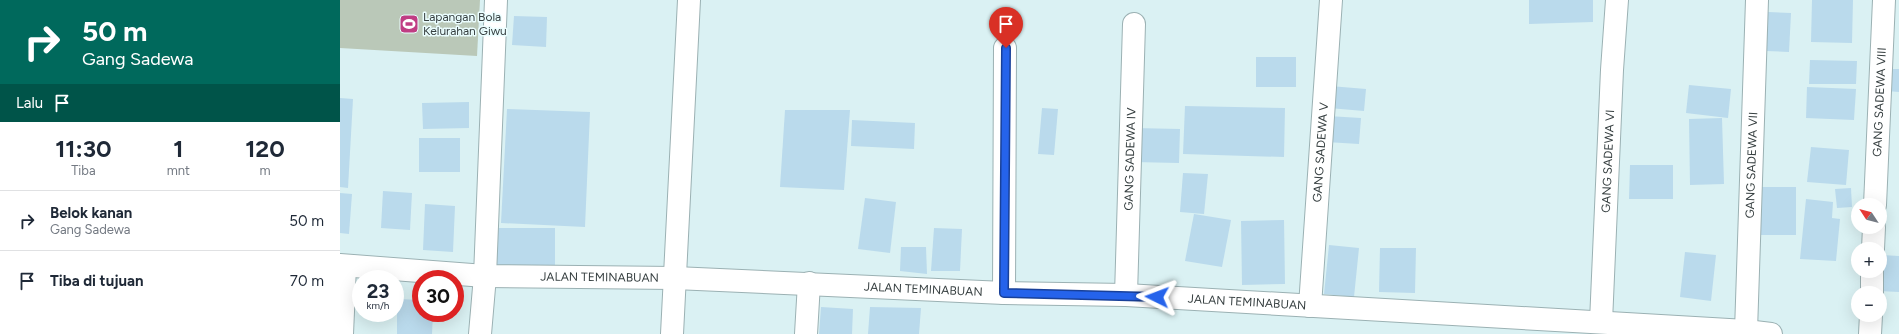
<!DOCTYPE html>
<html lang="id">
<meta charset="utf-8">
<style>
body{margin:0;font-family:Figtree,sans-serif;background:#f6f6f7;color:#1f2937;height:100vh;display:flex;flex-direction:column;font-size:15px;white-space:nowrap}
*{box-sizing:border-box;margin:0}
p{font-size:13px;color:#747a83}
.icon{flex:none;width:22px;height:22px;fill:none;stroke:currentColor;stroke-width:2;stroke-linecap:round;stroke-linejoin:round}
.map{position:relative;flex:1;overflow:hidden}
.panel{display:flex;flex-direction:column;background:#fff;width:340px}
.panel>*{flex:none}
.hud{background:#00695c;color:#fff;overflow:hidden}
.needle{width:26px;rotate:306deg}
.controls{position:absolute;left:1511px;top:198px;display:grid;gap:8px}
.controls a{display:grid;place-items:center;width:36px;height:36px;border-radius:50%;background:#fff;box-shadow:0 4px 16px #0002;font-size:20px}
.speed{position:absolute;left:12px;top:270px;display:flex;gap:8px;font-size:20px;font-weight:700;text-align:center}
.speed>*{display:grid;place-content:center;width:52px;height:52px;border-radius:50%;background:#fff;box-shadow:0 4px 16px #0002;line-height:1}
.speed small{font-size:10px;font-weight:400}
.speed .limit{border:6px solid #d22;background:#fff;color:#111}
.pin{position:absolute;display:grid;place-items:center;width:34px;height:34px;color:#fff;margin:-41px -17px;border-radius:50% 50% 50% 0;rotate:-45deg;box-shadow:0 0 4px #0007}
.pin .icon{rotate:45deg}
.me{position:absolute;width:44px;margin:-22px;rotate:273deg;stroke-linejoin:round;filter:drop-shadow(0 0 3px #0008)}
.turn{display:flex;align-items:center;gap:14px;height:84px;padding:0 16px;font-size:18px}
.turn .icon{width:52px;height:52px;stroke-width:2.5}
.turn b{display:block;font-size:28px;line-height:34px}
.then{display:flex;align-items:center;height:38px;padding:0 16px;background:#0003;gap:8px;font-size:15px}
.eta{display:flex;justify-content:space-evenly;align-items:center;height:68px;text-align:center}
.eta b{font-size:24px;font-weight:700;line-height:28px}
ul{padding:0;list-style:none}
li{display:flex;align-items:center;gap:12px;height:60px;padding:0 16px;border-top:1px solid #e0e1e3}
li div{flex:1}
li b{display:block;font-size:15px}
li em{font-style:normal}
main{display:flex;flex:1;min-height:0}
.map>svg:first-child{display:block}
.green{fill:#bac8b8}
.building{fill:#badaec}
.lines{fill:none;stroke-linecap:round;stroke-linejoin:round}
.minor-casing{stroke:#9bb1b3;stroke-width:24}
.minor{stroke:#fff;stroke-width:22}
.route-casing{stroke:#184099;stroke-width:10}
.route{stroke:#2563eb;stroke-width:7}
.labels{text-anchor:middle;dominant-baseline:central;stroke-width:3;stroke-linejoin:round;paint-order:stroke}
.poi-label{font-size:12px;fill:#363f40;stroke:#ebfeff;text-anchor:start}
.street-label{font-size:12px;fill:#363f40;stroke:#ebfeff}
</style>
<main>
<section class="panel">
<div class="hud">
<div class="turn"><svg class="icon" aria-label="right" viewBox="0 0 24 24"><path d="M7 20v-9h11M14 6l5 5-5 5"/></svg><div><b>50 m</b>Gang Sadewa</div></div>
<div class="then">Lalu<svg class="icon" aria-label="arrive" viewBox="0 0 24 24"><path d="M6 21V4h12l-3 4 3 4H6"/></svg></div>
</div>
<div class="eta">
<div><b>11:30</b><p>Tiba</p></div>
<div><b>1</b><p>mnt</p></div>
<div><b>120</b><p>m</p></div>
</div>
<ul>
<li><svg class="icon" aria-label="right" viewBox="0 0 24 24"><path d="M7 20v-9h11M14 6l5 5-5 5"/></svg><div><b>Belok kanan</b><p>Gang Sadewa</p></div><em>50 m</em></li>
<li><svg class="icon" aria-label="arrive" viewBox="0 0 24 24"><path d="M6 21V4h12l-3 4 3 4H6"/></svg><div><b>Tiba di tujuan</b></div><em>70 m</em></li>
</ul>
</section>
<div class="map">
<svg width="1559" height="334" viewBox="0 0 1559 334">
<rect width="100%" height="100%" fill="#daf1f3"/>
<polygon class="green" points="0,0 140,0 137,56 0,48"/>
<g class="building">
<polygon points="1189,0 1253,0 1253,22 1189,24"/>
<polygon points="1472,0 1513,0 1512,43 1471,42"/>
<polygon points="1428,12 1451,13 1449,52 1426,51"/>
<polygon points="174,16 207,17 206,47 172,45"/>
<rect x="916" y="57" width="40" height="30"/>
<polygon points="1470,60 1517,61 1516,84 1469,84"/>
<polygon points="1547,69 1559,69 1559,92 1547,91"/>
<polygon points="1349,85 1391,89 1388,118 1346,113"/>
<polygon points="990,86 1026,89 1024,111 989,108"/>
<polygon points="1467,87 1516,89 1514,120 1466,118"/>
<polygon points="0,98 13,99 8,188 0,187"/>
<polygon points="129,102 129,128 83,129 82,103"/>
<polygon points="845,106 945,108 944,157 843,154"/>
<polygon points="702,108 718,109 714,155 698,154"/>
<polygon points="167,109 250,112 245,227 161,223"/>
<polygon points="445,110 510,110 504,190 440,187"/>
<polygon points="988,116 1021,118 1019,144 986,142"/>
<polygon points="1382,118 1384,184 1350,185 1349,119"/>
<polygon points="512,120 575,123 574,149 511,146"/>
<polygon points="794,128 840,129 839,163 793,162"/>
<rect x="79" y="138" width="41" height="34"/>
<polygon points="1471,147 1509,150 1506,185 1467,182"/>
<polygon points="1290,165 1333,165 1333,199 1289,199"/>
<polygon points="843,173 868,174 864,214 840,212"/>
<rect x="1415" y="187" width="41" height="48"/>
<polygon points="1511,188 1512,207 1497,208 1495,189"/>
<polygon points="43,191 72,193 70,230 41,228"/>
<polygon points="0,193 12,194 9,234 0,233"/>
<polygon points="525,198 556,202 550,253 518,249"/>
<polygon points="1466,199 1493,202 1492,218 1500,219 1496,261 1460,259"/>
<polygon points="85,204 115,206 113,252 83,250"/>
<polygon points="854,214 891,220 882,267 845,261"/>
<polygon points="944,220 945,284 902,285 901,221"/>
<rect x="152" y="228" width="63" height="42"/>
<polygon points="594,228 622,229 620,271 591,271"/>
<polygon points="989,245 1019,248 1014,297 984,294"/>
<polygon points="561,247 586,247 587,274 560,271"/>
<polygon points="1040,248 1076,248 1075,293 1039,292"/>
<polygon points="1345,252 1376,255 1371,301 1340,297"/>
<polygon points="1542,255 1559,256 1559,292 1539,291"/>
<polygon points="57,299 81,300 81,313 93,313 92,334 57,334"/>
<polygon points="481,307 513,309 512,334 479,334"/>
<polygon points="530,307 581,308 579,334 528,334"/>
</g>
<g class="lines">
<g class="minor-casing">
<g id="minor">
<path id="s1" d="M1535,205l9,-205"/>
<polyline points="1533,249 1534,227"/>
<path id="s2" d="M0,265l145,11 190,2 329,15 122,2 620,36 25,3"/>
<polyline points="664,293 665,48"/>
<polyline points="1532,293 1532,271"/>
<path id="s3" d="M786,295l8,-271"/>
<path id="s4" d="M970,306l21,-306"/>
<path id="s5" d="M1261,322l11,-252 5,-70"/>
<path id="s6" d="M1406,331l11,-331"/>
<polyline points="2,334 5,266"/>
<polyline points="140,334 145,276 156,0"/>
<polyline points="332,334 349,0"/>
<polyline points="466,334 469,283"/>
<polyline points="1530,334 1531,315"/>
</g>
</g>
<use href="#minor" class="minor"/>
</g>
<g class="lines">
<g class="route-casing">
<polyline id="route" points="666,48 664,293 817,297"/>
</g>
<use href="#route" class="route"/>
</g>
<defs>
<g id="stadium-square" transform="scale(1)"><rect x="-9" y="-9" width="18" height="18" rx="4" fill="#c03d83" stroke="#ebfeff"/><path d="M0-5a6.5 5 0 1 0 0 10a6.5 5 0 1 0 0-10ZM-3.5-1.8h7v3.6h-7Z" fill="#fff"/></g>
</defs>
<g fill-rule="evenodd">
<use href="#stadium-square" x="69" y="24"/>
</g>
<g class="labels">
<g class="poi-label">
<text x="83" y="17">Lapangan Bola<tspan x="83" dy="14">Kelurahan Giwu</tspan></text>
</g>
<g class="street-label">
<text stroke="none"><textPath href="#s1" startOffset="103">GANG SADEWA VIII</textPath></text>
<text stroke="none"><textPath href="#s4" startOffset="154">GANG SADEWA V</textPath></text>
<text stroke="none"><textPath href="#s3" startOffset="136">GANG SADEWA IV</textPath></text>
<text stroke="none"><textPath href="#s5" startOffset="161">GANG SADEWA VI</textPath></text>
<text stroke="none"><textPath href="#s6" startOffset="166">GANG SADEWA VII</textPath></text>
<text stroke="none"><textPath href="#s2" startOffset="260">JALAN TEMINABUAN</textPath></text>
<text stroke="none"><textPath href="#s2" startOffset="584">JALAN TEMINABUAN</textPath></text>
<text stroke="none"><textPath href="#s2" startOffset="908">JALAN TEMINABUAN</textPath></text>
</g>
</g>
</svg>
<div class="controls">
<a><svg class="needle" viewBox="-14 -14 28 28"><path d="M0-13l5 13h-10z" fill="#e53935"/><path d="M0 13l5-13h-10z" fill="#747a83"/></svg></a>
<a>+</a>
<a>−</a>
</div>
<div class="speed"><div>23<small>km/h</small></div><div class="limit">30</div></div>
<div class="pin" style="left:666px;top:48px;background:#d93025"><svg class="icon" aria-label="arrive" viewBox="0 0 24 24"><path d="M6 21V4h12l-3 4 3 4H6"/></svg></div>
<svg class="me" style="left:817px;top:297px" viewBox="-20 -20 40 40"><path d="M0-17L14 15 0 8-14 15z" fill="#2563eb" stroke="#fff" stroke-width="4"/></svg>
</div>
</main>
